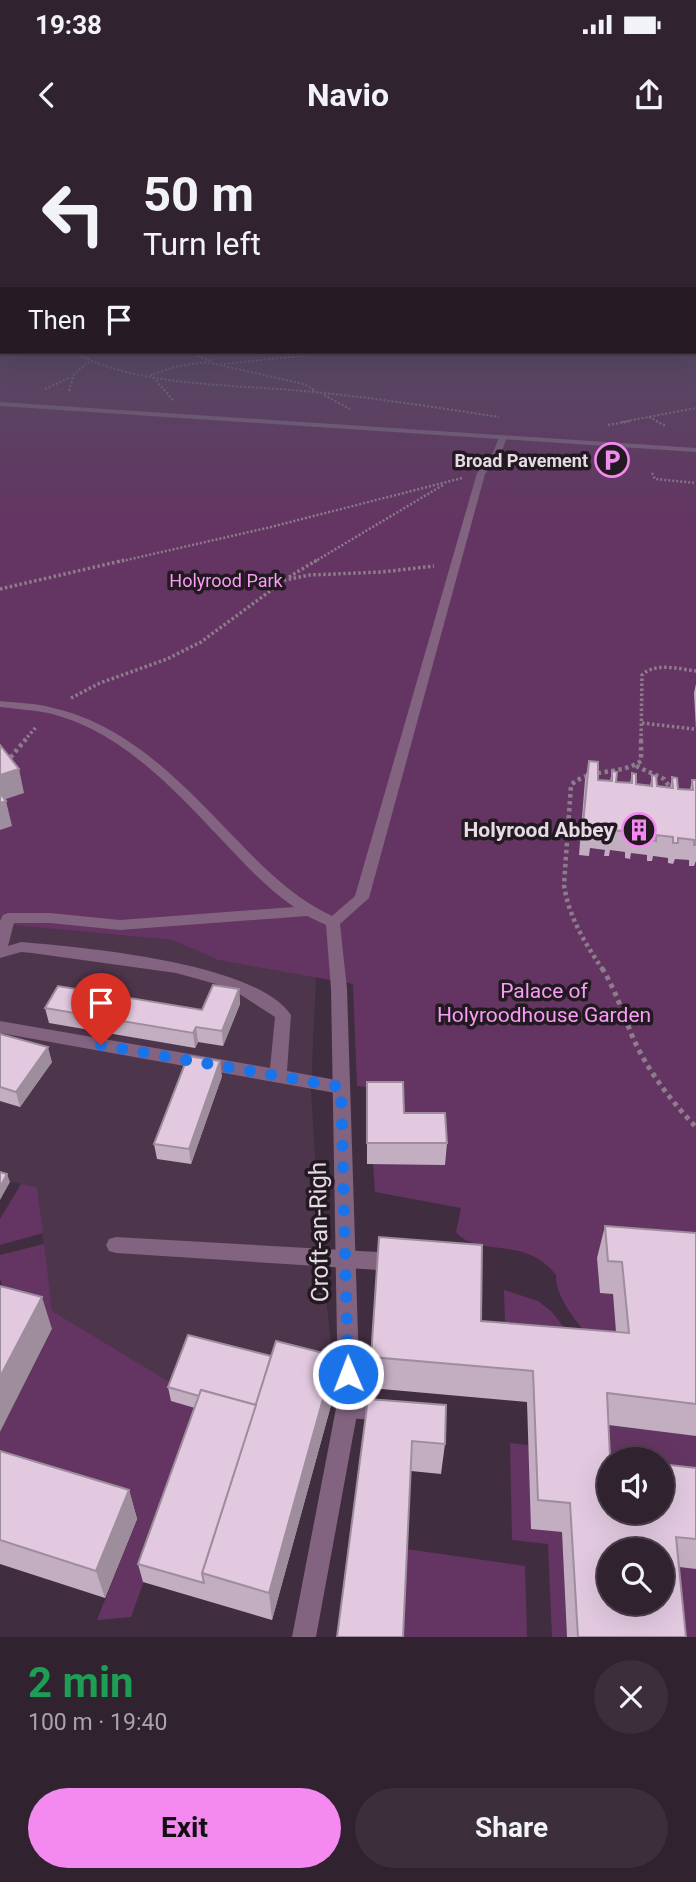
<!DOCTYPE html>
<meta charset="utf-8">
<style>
body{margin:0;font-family:Roboto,sans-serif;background:#3c2f3b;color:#f1f3f6;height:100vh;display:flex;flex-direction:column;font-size:26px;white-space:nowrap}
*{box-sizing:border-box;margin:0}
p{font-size:23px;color:#a8a4aa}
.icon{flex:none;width:38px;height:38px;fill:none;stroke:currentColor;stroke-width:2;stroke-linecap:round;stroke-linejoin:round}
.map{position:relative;height:1497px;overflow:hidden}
.drawer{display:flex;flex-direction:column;background:#30222f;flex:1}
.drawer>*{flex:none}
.hud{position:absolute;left:0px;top:0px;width:696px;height:214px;box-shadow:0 7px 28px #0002,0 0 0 2px #4b3f4b;background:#30222f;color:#f1f3f6;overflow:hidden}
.buttons{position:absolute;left:597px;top:1307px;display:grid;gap:14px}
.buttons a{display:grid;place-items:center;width:77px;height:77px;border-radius:50%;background:#30222f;box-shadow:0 7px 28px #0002,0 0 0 2px #4b3f4b;font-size:35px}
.pin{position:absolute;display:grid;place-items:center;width:60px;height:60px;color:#fff;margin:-72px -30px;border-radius:50% 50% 50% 0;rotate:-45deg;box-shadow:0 0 7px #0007}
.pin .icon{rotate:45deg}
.me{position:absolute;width:77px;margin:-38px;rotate:359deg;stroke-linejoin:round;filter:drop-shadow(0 0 5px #0008)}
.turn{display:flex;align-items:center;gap:24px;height:147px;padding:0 28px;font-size:32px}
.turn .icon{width:91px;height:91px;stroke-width:2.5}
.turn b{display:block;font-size:49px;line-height:60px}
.then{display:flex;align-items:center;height:66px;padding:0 28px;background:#0003;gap:14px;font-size:26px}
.round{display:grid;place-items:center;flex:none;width:74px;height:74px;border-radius:37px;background:#3c2f3b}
.head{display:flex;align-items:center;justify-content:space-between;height:119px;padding:0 28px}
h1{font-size:42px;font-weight:700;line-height:52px;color:#1e9e55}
.cta{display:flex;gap:14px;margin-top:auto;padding:14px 28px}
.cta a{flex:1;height:80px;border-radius:42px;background:#f489f0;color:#111;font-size:28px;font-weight:700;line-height:80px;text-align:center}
.cta a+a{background:#3c2f3b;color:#f1f3f6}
.status{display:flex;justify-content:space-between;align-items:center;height:49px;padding:0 35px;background:#30222f;direction:ltr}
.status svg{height:19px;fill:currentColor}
header{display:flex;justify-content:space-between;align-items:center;height:91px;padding:0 28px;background:#30222f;font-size:32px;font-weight:700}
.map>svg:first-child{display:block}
.built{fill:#4d354c}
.green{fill:#643562}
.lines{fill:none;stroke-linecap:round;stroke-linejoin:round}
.path-far4{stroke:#8d7d8c;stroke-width:2;stroke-dasharray:2 2;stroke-linecap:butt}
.path-far3{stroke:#8d7d8c;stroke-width:2.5;stroke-dasharray:2 2;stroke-linecap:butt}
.path-far2{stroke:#8d7d8c;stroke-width:3.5;stroke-dasharray:2.5 2.5;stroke-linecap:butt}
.path-far1{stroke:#8d7d8c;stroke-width:4.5;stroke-dasharray:3.5 3.5;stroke-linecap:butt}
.path{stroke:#8d7d8c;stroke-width:5;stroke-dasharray:4.5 4.5;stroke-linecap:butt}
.service{fill:#826380;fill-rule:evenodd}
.minor{fill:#826380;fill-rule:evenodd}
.tertiary{fill:#826380;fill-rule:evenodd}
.wall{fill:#c2adc1}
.shaded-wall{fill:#9e8d9d}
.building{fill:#e2c9e0;stroke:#9e8d9d;stroke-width:2;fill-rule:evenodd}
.route{stroke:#1a73e8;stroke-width:12;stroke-dasharray:0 21.6}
.labels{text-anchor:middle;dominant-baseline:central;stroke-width:7;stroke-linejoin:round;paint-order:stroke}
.far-poi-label{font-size:18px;font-weight:bold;fill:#e6dae5;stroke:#221921;text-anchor:end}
.far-park-label{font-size:18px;fill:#f99cf6;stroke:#221921}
.poi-label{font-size:21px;font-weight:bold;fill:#e6dae5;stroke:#221921;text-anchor:end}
.park-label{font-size:21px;fill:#f99cf6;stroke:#221921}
.near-street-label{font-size:24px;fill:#e6dae5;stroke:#221921}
</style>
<div class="status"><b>19:38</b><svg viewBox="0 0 49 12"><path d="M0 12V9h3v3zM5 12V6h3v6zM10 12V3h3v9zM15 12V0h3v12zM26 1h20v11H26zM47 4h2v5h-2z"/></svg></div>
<header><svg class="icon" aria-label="back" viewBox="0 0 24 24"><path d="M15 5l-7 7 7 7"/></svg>Navio<svg class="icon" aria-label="share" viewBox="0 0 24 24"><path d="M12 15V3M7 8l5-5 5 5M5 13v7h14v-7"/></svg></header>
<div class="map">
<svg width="696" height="1497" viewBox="0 0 696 1497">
<rect width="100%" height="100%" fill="#402d3f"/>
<polygon class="built" points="0,784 172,800 218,820 316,837 311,950 321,1115 336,1247 272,1480 143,1442 204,1270 176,1246 51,1171 37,1047 0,1040"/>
<g class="green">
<path d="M0,172l2,40h693l1,-40v499l-107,37 16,2v6l5,-6 37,5v6h4v-5l17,2 1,5 4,1v-6l16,2v6l7,-5v406l-83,27 6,70 -8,-1c-17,-22 -57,-60 -55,-88 -32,-41 -77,-16 -100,-43l5,-24 -86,-16 -2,-28h72l-79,-61v-16l-9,-1 -4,-102 -135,-24 -46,-20 -172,-16z"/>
<polygon points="21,1044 37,1047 43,1093 0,1105 0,1079"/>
<polygon points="44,1104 52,1171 176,1246 205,1270 131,1477 97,1480 137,1379 0,1336 0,1292 52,1190 11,1177 0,1138 0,1115"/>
<polygon points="504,1150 538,1161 551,1171 591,1221 506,1214"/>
<polygon points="598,1284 696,1296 696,1359 662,1355 662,1320 609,1320"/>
<polygon points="510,1303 528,1305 562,1392 567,1497 552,1497 548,1404 512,1400"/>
<polygon points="406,1409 525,1426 527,1497 402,1497"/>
<polygon points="664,1425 696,1429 696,1497 670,1497"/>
</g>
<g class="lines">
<g class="path-far4">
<polyline points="0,184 2,181"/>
<path d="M73,212c64,35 158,32 230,39 66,6 131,16 196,26"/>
<polyline points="186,212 212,221"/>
<polyline points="224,224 338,212"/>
<polyline points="45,249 69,238"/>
<polyline points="69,251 74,234 89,222"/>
<polyline points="324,255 350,269"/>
<polyline points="173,260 151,235 174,227 206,222 304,244 316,251"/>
<polyline points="649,277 659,282"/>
<polyline points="622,282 696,268"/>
</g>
<g class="path-far3">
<polyline points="656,281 666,286"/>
<polyline points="608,285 631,281"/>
<polyline points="652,333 655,339 696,343"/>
<polyline points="118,422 271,387 462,338"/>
<polyline points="314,422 443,345"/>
</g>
<g class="path-far2">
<polyline points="289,437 317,420"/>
<polyline points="0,449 125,420"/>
<polyline points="71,558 100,543 167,519 201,502 285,440 310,435 382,432 434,426"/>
<polyline points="642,583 694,589"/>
<polyline points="24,601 37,586"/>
<path d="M641,601l1,-66c13,-13 37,-6 54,-4"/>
</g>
<g class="path-far1">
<polyline points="0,626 5,624 26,599"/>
<polyline points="636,626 664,639 671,649"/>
<path d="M603,830c-18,-27 -34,-52 -39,-85l7,-100c20,-18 49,-9 70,-24v-22"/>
</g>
<path class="path" d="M602,828c14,23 21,46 31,70 15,33 38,63 63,89"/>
<g class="service">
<path d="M500,295l7,2 -7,19 -15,18 -116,424 -29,26 7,65 -3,4h-10l-3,-4 -5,-64 -19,-9 -187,14 -70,-7h-36l-6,23 13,-4 11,1c58,5 226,21 259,72l-4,56 60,11 2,5 -2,5 -6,2 -341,-61v-12l270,47 5,-51 -37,-24 -22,-9 -40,-11 -144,-20 -11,-1 -21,6v-37l3,-6 5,-2h42l70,7 174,-13c-28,-19 -51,-45 -74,-69 -49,-52 -101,-108 -172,-125 -16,-3 -32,-4 -48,-6v-6c18,2 36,2 53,7 75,17 128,74 180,128 30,31 59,61 99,80l23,-20 122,-423 15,-18z"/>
<polygon points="116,1097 378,1112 385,1115 388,1121 385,1127 378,1130 116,1113 109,1111 106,1105 109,1099"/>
<path d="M347,1256l22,2 8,3 3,8 -3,8c-12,4 -26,2 -38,-2l-3,-8 3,-8z"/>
</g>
<polygon class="minor" points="339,844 344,845 347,849 360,1258 316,1497 292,1497 338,1258 331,849 334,845"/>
<polygon class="tertiary" points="0,262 696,308 696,312 0,266"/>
</g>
<g class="wall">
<polygon points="696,544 696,589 694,553"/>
<polygon points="589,621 598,640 610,641 612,631 616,642 630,643 632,633 636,644 650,646 652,635 657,646 670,648 672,637 678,649 690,650 692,640 696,640 696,721 694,726 689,726 689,720 675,719 673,724 668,723 668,718 653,716 652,721 647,721 647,715 631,713 630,719 625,718 625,712 610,710 609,716 604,716 605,710 590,708 589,716 579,715 585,640"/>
<polygon points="239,849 240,864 223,906 198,902 195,908 49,883 45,868 202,870"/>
<polygon points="0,894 52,922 20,967 0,961"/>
<polygon points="222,936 191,1024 157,1019 154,1004"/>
<polygon points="367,942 404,973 447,1003 445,1025 367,1024"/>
<polygon points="605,1086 696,1093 696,1296 608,1285 610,1317 696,1328 696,1429 679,1427 686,1497 567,1497 562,1392 531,1389 527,1262 370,1248 371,1217 481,1181 616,1192 613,1154 600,1153 597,1118"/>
<polygon points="271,1216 335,1216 336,1247 272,1480 143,1442 138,1424 195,1268 171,1261 168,1247"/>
<polygon points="368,1259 445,1304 441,1334 411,1331"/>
<polygon points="0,1311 129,1350 137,1379 105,1458 0,1424"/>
</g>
<g class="shaded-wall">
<polygon points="19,629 24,653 0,661 0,635"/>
<polygon points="6,661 12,686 0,690 0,663"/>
<polygon points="239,849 240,864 223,906 222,891"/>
<polygon points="196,887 198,902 195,908 193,893"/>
<polygon points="48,907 52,922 20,967 16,952"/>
<polygon points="220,921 222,936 191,1024 189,1009"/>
<polygon points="7,1034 10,1042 0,1060 0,1047"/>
<polygon points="42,1157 52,1189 0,1292 0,1237"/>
<polygon points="335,1216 336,1247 272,1480 269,1453"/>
<polygon points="129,1350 137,1379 105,1458 96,1431"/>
</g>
<g class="building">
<polygon points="0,605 19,629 0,635"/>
<polygon points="589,621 598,622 598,640 612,641 612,631 617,632 616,642 632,643 632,633 636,634 636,644 652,646 652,635 656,636 657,646 673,648 672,637 677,638 678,649 693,650 692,640 696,640 696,705 694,705 694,700 678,698 678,703 673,703 673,697 656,695 656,701 651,700 651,695 634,693 634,698 629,698 629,692 613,690 613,696 608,695 608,689 593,687 592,696 582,695"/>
<polygon points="0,653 6,661 0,663"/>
<polygon points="213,845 239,849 222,891 196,887 193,893 45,868 58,846 202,870"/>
<polygon points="0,894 48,907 16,952 0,947"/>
<polygon points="188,916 220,921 189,1009 154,1004"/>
<polygon points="367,942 403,942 404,973 445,973 447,1003 367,1003"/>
<polygon points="0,1032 7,1034 0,1047"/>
<path d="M605,1086l91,7v171l-89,-11 3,64 21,3h-22v52h53v-48l34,4v71l-20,-2 10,100h-108l-8,-134 -32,-3 -5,-129 -162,-14 8,-120 103,8 -1,76 148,12 -7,-71 -14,-1zM609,1410h53v53h-53z"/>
<polygon points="0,1146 42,1157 0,1237"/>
<polygon points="188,1195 271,1216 256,1265 201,1250 199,1256 168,1247"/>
<polygon points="276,1201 335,1216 269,1453 202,1433"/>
<polygon points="201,1250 256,1265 202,1433 204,1443 138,1424"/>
<polygon points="368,1259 446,1265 445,1304 412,1301 403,1497 337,1497"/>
<polygon points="0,1311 129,1350 96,1431 0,1400"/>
</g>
<linearGradient id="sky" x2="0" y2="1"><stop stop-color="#231923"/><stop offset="0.45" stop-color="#534c63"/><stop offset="1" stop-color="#534c63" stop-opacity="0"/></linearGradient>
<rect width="696" height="382" fill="url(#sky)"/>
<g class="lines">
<polyline class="route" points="101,905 341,947 348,1234"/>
</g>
<defs>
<g id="parking-ring" transform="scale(1.75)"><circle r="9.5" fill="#221921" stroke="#f489f0" stroke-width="1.5"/><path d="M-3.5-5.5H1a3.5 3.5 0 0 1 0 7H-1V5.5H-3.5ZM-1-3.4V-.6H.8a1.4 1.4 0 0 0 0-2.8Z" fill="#f489f0"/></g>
<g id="building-ring" transform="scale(1.75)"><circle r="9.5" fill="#221921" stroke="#f489f0" stroke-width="1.5"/><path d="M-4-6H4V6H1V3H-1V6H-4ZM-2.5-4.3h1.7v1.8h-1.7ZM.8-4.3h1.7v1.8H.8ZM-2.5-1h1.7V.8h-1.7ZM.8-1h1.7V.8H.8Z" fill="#f489f0"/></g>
</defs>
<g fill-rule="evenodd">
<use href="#parking-ring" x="612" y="320"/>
<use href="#building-ring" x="639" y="690"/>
</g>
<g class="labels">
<g class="far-poi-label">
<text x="588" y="320">Broad Pavement</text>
</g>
<g class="far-park-label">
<text x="226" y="440">Holyrood Park</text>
</g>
<g class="poi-label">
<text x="614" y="690">Holyrood Abbey</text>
</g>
<g class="park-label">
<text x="544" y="851">Palace of<tspan x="544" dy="24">Holyroodhouse Garden</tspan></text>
</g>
<g class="near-street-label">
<text transform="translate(319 1092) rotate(-91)">Croft-an-Righ</text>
</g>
</g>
</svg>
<div class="buttons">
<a><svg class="icon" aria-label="sound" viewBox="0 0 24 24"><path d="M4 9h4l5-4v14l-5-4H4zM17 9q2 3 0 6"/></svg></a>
<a><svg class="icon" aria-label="search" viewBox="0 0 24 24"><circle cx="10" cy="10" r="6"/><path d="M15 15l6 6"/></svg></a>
</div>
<div class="pin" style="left:101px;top:905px;background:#d93025"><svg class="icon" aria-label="arrive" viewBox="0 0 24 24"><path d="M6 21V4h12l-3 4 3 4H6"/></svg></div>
<svg class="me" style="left:348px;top:1234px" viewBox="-20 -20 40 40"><circle r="17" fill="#1a73e8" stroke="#fff" stroke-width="3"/><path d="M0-11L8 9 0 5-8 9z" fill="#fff"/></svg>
<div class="hud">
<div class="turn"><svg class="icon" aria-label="left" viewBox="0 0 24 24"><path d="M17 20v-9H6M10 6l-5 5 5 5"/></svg><div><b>50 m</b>Turn left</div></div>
<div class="then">Then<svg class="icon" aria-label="arrive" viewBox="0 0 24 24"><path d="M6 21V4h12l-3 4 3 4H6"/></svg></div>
</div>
</div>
<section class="drawer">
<div class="head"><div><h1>2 min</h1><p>100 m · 19:40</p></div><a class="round"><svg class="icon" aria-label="close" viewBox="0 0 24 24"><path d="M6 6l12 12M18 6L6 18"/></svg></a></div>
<div class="cta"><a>Exit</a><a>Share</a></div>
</section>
